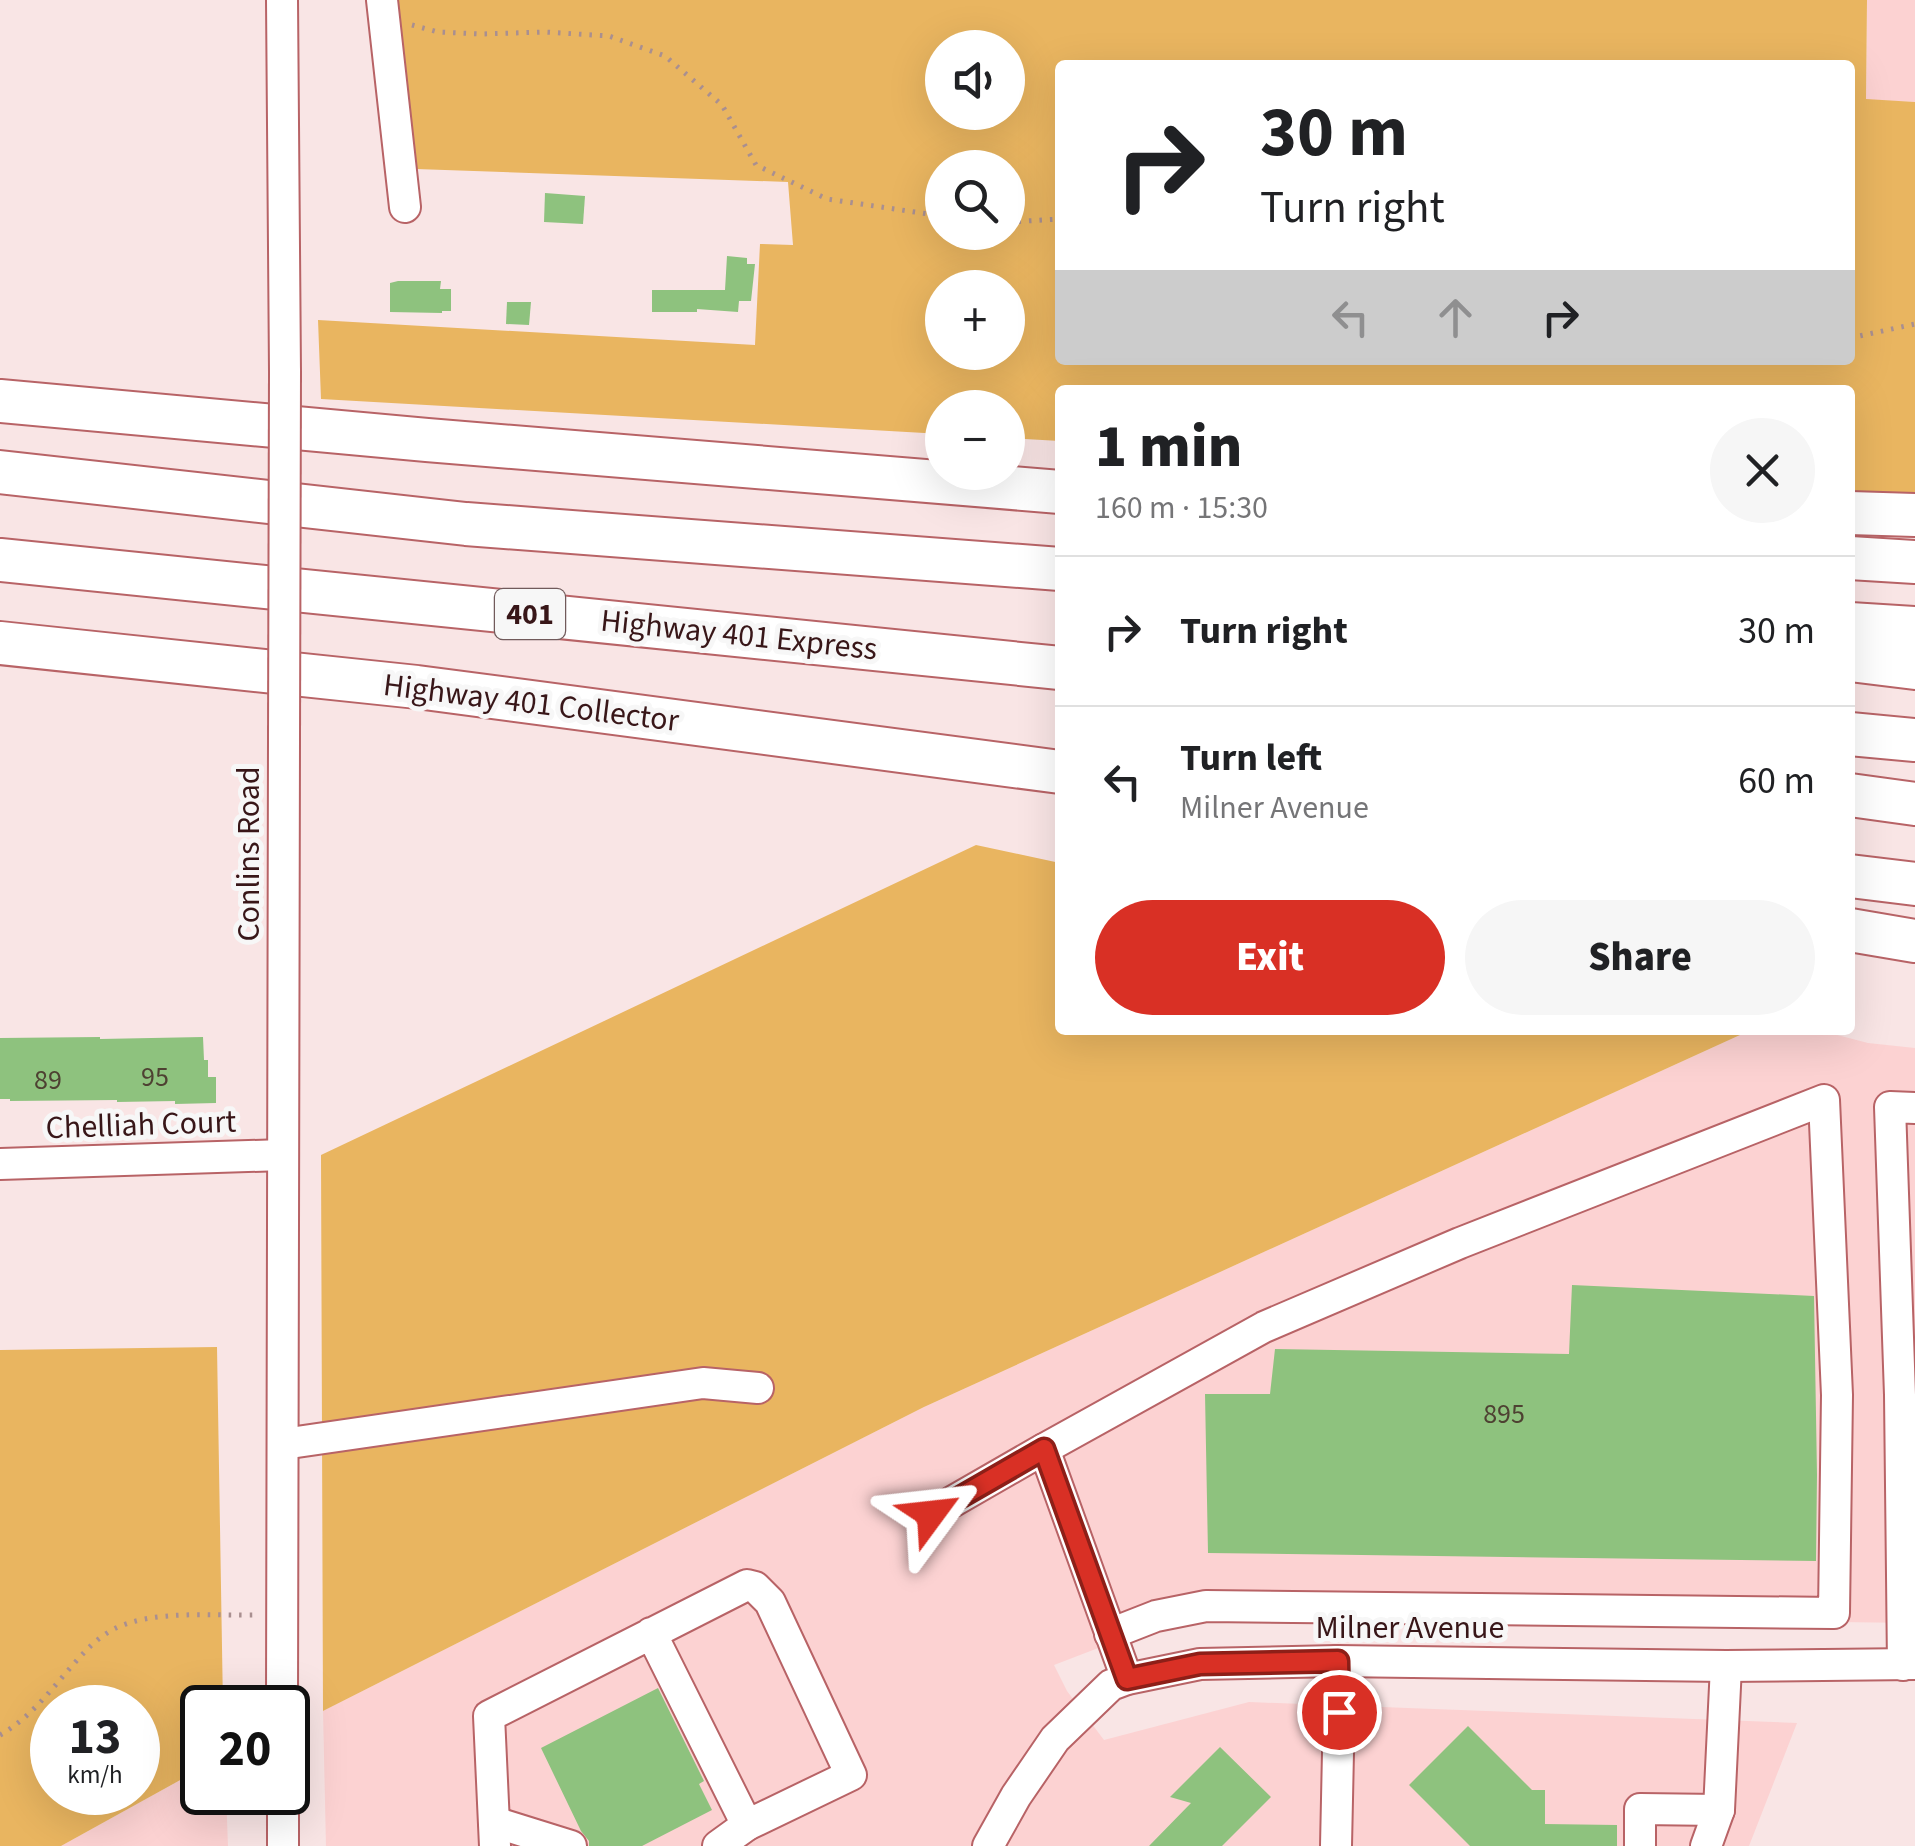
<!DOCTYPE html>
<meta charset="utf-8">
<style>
body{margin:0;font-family:"Source Sans 3",sans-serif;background:#f6f6f6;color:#202124;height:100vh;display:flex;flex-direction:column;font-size:38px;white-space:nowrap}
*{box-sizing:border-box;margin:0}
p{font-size:32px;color:#757577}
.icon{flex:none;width:55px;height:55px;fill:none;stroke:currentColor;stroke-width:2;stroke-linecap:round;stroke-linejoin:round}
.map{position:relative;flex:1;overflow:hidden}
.side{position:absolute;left:1055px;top:385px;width:800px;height:650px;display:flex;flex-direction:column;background:#fff;border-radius:10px;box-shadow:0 10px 40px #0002}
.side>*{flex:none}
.banner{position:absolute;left:1055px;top:60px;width:800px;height:305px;border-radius:10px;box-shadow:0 10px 40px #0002;background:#fff;color:#202124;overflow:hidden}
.buttons{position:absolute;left:925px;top:30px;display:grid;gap:20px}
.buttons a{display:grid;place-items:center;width:100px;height:100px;border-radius:50%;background:#fff;box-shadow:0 10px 40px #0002;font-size:50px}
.speed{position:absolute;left:30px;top:1685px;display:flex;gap:20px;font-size:50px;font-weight:700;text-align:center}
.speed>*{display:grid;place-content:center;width:130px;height:130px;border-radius:50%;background:#fff;box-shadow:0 10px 40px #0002;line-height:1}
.speed small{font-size:25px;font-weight:400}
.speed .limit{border:5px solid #111;border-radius:15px;background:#fff;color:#111}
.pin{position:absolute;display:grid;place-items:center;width:85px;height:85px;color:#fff;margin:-42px;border:5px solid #fff;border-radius:50%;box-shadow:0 2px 10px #0007}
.me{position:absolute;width:110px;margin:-55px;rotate:60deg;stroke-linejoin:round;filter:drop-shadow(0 0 8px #0008)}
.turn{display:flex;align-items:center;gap:35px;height:210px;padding:0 40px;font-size:45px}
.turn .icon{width:130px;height:130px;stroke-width:2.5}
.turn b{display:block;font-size:70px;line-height:85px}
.lanes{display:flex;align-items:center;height:95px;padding:0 40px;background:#0003;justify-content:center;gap:50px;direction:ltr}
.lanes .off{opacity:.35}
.round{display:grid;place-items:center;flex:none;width:105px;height:105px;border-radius:52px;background:#f6f6f6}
.summary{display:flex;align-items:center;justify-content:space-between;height:170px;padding:0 40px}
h1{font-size:60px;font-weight:800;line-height:75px}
.primary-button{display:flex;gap:20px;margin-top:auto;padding:20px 40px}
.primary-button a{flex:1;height:115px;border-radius:60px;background:#d93025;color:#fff;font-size:40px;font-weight:800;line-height:115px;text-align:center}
.primary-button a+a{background:#f6f6f6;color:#202124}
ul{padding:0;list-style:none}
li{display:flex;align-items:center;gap:30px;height:150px;padding:0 40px;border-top:2px solid #e0e0e0}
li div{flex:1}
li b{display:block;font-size:38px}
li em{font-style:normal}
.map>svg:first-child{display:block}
.built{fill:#fcd2d2}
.green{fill:#e9b560;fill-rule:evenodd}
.building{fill:#8ec27e}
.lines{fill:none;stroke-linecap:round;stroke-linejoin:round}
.minor-casing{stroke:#b86366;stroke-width:34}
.highway-casing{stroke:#b86366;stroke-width:46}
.path{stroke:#a98f90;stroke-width:5;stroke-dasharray:2.5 8;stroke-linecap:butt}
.minor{stroke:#fff;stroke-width:30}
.highway{stroke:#fff;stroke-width:42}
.minor-bridge-casing{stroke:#b86366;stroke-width:34;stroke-linecap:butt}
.minor-bridge{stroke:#fff;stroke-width:30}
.route-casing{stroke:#8d1f18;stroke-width:25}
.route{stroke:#d93025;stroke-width:18}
.labels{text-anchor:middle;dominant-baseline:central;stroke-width:10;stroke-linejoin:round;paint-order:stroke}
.number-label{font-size:28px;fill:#4e4132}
.shield{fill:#f7f7f7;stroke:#715a5b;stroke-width:2.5}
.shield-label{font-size:30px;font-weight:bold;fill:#381618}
.street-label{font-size:32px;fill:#381618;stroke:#f7f7f7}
</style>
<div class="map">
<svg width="1915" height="1846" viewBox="0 0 1915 1846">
<rect width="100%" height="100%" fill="#f9e5e5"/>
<g class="built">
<polygon points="1867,0 1915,0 1915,102 1866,100"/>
<polygon points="1751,1030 1818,1030 1868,1043 1915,1048 1915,1623 1187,1614 1054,1665 1067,1691 1104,1740 1249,1702 1797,1723 1749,1846 326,1846 323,1711 924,1407"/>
<polygon points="202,1768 202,1792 226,1793 228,1846 61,1846"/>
</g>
<g class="green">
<path d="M392,0h1475l-1,99 49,3v393l-65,-3v-102h-790v51l-52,-3v-30h-66v26l-621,-35 -3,-79 437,25 5,-101 33,1 -5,-63 -372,-13 -19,-104zM942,48h66v64h-66zM1060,65h790v295h-790zM942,168h66v64h-66zM942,288h66v64h-66z"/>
<polygon points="976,845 1060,863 1060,1030 1751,1030 924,1407 323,1711 321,1155"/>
<path d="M217,1347l6,360 -21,1v60l-141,78h-61v-496zM52,1708h86v84h-86z"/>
</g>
<g class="building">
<polygon points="545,193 585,196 583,224 544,222"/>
<polygon points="727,256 747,258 747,264 755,264 751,301 739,301 738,312 697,309 697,312 652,312 652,290 725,290"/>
<polygon points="398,281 441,281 440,289 451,289 451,311 442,311 442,313 390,312 390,283"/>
<polygon points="507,302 531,302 529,325 506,324"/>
<polygon points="100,1037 100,1039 203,1037 204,1060 208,1060 208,1077 216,1077 216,1103 175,1104 175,1101 117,1102 117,1100 10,1101 10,1099 0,1099 0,1038"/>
<polygon points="1572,1285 1814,1296 1817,1475 1816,1561 1208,1553 1205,1394 1270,1394 1275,1349 1569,1354"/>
<polygon points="658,1688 704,1781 699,1784 712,1810 642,1846 589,1846 589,1841 581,1831 541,1748"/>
<polygon points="1468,1726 1532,1790 1545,1790 1545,1824 1617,1825 1617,1846 1470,1846 1409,1785"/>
<polygon points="1220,1747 1271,1797 1222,1846 1149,1846 1191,1803 1170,1797"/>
</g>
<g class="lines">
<g class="minor-casing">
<g id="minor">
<polyline points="282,0 285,372"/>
<polyline points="382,0 405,207"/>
<polyline points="0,1164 283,1155"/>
<polyline points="283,1444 703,1383 758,1388"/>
<polyline points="1044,1449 1264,1327 1460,1243 1824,1100 1837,1395 1834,1613 1206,1606 1156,1616 1110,1634"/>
<polyline points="931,1514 1044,1449 1127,1679"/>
<polyline points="1903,1665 1900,1395 1890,1107 1915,1108"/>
<polyline points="282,1708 284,741"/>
<polyline points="283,1792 283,1846"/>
<polyline points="1719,1810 1726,1666"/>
<polyline points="494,1822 571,1846"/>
<polyline points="495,1846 489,1716 747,1585 755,1587 770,1602 851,1775 747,1825 651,1633"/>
<polyline points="718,1846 747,1825"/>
<polyline points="988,1846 1016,1796 1055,1739 1111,1685 1127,1679 1200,1664 1337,1661 1726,1666 1915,1664"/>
<polyline points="1336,1846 1339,1705 1337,1661"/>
<polyline points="1640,1846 1640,1809 1719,1810 1706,1846"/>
</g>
</g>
<g class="highway-casing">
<g id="highway">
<polyline points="0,401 427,440 1060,492"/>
<polyline points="0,472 466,524 1060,569"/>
<polyline points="1850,513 1915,515"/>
<polyline points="1850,558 1915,562"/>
<polyline points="0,560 1060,668"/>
<polyline points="1850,624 1915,628"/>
<polyline points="0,643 417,687 1060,772"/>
<polyline points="1850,660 1915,668"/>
<polyline points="1850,734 1915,740"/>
<polyline points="1850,795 1915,804"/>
<polyline points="1850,876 1915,884"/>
<polyline points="1850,930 1915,941"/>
</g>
</g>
<g class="path">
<polyline points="412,25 438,32 481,34 545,32 609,36 665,56 722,105 756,165 827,199 942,216"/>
<polyline points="1008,222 1060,219"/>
<polyline points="1850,338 1915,324"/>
<path d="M0,1735c30,-17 49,-43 72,-69 12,-14 24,-27 40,-36 39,-21 103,-14 146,-15"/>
</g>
<use href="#minor" class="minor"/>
<use href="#highway" class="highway"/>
<g class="minor-bridge-casing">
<polyline id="minor-bridge" points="284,741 285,372"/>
</g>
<use href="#minor-bridge" class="minor-bridge"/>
</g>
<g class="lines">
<g class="route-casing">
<polyline id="route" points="931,1514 1044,1449 1127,1679 1200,1664 1338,1661 1339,1712"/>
</g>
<use href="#route" class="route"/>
</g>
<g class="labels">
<g class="number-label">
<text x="155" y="1077">95</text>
<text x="48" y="1080">89</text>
<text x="1504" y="1414">895</text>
</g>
<rect class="shield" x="495" y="589" width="70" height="50" rx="8"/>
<g class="shield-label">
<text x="530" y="614">401</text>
</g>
<g class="street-label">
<text transform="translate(739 635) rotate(6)">Highway 401 Express</text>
<text transform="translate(531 703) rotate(7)">Highway 401 Collector</text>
<text transform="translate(249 854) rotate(-90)">Conlins Road</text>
<text transform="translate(141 1125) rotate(-2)">Chelliah Court</text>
<text x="1410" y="1628">Milner Avenue</text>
</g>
</g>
</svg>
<div class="buttons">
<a><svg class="icon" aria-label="sound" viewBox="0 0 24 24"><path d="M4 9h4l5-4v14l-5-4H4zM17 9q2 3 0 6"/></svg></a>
<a><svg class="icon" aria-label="search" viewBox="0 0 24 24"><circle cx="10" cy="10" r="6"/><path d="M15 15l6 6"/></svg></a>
<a>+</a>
<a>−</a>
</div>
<div class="speed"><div>13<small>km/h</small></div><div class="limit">20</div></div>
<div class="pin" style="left:1339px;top:1712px;background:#d93025"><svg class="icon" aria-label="arrive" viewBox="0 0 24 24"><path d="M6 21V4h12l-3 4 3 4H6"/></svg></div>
<svg class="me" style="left:931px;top:1514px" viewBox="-20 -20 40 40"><path d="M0-17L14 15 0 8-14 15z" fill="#d93025" stroke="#fff" stroke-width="4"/></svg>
<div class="banner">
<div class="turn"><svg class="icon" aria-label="right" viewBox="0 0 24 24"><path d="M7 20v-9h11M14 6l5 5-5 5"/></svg><div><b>30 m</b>Turn right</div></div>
<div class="lanes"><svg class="icon off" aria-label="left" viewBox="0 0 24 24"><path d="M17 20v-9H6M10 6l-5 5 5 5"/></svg><svg class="icon off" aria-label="ahead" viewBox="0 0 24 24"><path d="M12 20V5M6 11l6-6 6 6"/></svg><svg class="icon" aria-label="right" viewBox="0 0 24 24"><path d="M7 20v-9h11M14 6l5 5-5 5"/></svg></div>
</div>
<section class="side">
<div class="summary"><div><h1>1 min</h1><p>160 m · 15:30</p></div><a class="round"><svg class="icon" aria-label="close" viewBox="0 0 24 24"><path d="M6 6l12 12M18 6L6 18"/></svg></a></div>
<ul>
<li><svg class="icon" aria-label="right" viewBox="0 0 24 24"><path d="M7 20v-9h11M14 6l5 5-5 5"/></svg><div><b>Turn right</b></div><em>30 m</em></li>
<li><svg class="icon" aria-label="left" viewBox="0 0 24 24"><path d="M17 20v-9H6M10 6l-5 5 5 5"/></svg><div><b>Turn left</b><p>Milner Avenue</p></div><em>60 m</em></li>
</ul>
<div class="primary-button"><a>Exit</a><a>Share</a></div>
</section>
</div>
